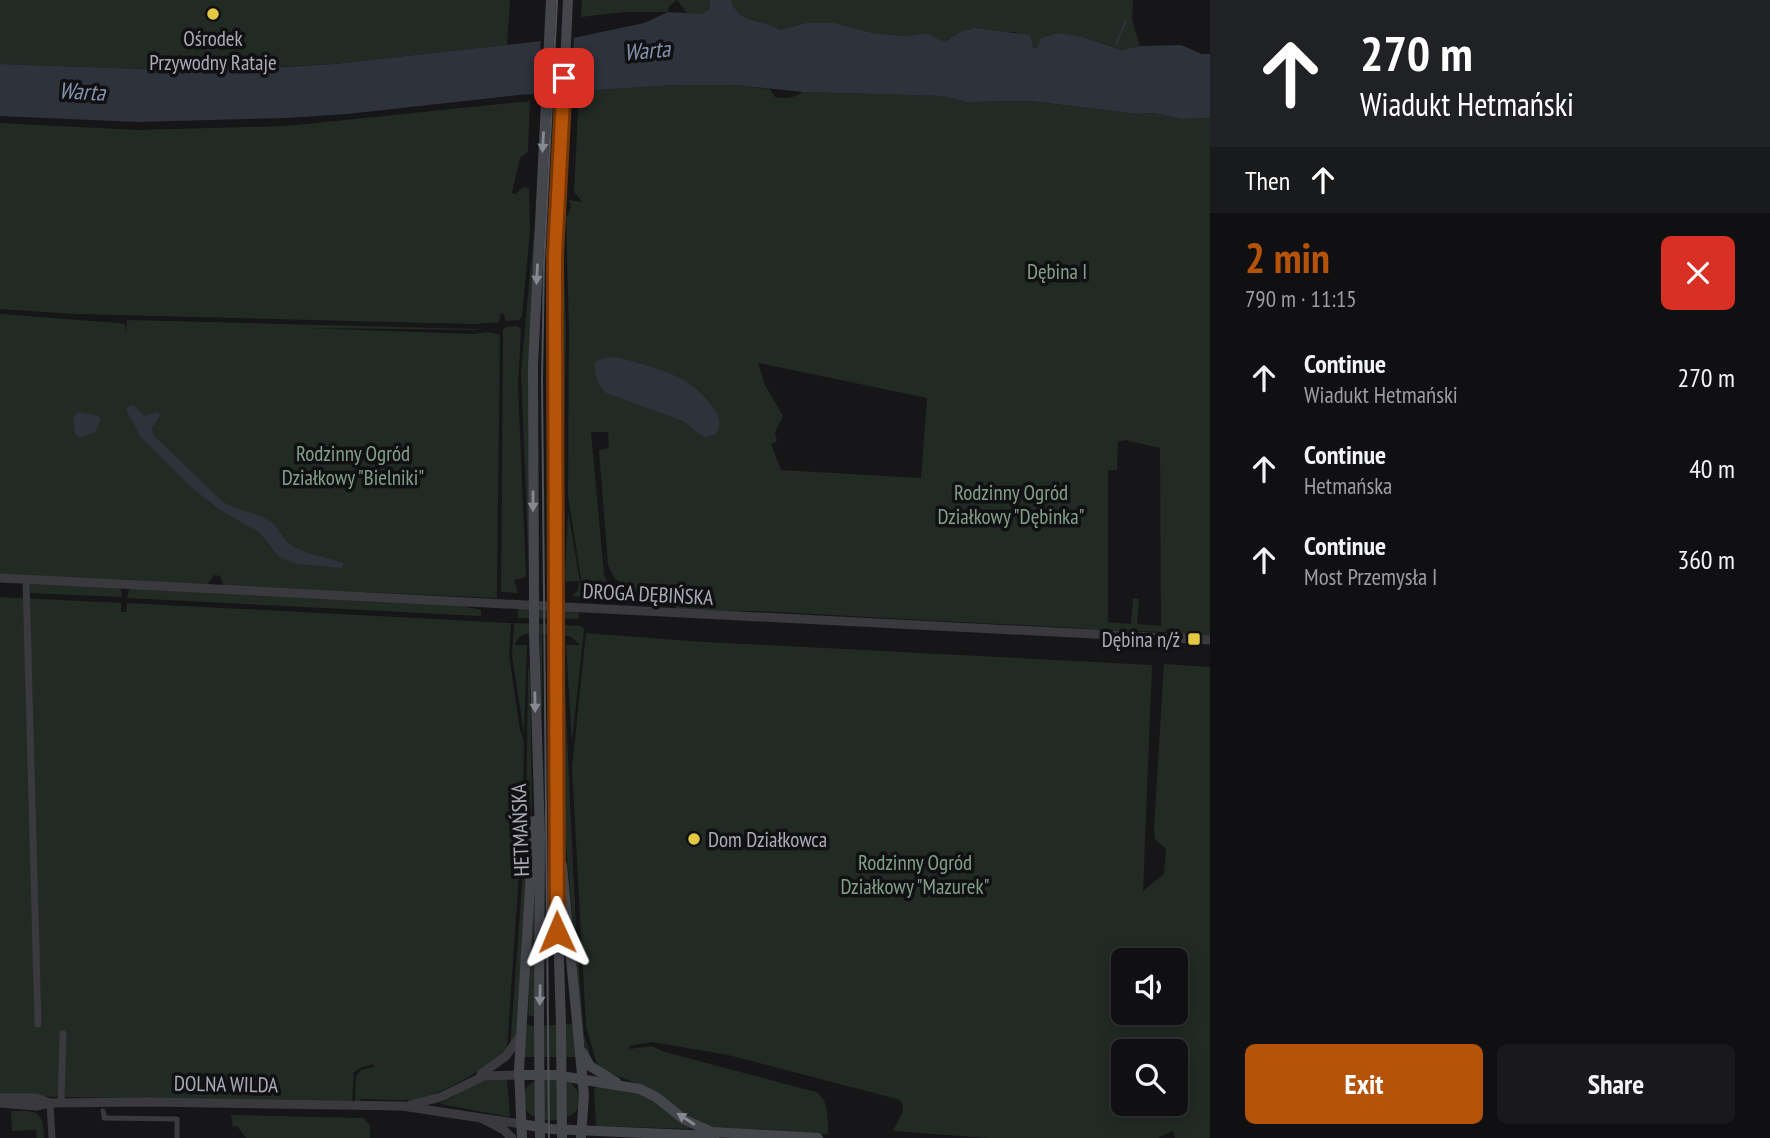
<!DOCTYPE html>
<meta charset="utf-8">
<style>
body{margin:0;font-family:"PT Sans Narrow",sans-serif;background:#19191b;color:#f1f3f6;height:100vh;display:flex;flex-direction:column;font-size:26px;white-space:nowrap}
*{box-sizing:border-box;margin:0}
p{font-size:23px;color:#9c9d9f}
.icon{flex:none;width:38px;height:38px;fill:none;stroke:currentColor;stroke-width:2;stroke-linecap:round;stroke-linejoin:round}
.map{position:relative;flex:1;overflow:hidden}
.details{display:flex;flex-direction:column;background:#101012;width:560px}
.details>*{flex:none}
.hud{background:#202124;color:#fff;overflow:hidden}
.buttons{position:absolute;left:1111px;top:948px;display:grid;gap:14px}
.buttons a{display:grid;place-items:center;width:77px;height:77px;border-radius:10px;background:#101012;box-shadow:0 4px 18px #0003,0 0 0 2px #303032;font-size:35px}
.pin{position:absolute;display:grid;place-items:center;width:60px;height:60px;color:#fff;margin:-30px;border-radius:14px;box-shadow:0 4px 10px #0006}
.me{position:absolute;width:77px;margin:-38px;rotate:359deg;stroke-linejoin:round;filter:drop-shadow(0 0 5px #0008)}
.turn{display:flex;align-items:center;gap:24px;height:147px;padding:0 35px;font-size:32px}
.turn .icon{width:91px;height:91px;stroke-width:2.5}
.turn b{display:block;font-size:49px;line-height:60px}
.then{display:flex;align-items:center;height:66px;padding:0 35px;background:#0003;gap:14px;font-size:26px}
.round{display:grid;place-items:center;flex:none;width:74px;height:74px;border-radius:10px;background:#19191b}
.head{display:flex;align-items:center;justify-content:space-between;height:119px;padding:0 35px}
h1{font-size:42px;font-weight:700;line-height:52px;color:#b45309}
.primary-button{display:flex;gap:14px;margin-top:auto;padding:14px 35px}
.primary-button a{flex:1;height:80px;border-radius:10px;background:#b45309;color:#fff;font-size:28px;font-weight:700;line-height:80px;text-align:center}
.primary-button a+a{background:#19191b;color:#f1f3f6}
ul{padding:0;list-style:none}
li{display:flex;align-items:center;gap:21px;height:91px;padding:0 35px}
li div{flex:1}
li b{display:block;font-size:26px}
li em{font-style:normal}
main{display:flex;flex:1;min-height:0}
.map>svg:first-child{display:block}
.green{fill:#222a24;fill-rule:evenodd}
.water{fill:#2d323b}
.pier{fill:#161618}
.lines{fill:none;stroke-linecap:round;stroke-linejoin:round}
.stream{stroke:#2d323b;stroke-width:2}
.pedestrian{stroke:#39393e;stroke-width:5}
.minor{stroke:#39393e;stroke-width:7}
.tertiary{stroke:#39393e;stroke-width:9}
.secondary{stroke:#45464c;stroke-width:10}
.tram{stroke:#505157;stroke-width:2}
.secondary-bridge{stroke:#45464c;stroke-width:10}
.oneway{fill:#868892}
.route-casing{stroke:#753606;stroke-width:18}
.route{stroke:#b45309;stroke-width:12}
.poi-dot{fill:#e3c943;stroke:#111113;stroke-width:2.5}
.labels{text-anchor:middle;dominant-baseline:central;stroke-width:7;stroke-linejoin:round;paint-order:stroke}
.poi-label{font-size:21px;fill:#a9abb7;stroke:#111113}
.park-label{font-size:21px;fill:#82a089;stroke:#111113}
.street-label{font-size:21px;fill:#a9abb7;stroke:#111113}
.water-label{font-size:23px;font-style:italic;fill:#8393af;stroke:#111113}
</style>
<main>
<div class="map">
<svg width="1210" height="1138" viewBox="0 0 1210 1138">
<rect width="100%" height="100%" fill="#161618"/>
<g class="green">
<polygon points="0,0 510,0 507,45 334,64 274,67 273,60 250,61 250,69 240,67 238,64 220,68 172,70 0,64"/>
<polygon points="582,0 710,0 710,9 702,15 687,13 677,0 669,6 668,12 625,12 581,17"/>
<path d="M731,0h402l-1,20 8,26 -19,4 -39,-13 -45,12 -21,-17h-56l-15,10 -19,-9 -21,3 -32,-3 -38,-10h-29l-26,7c-18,-13 -40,-3 -49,-30z"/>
<path d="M675,85h59l36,4 5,8c12,2 18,1 28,-5l140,4 24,6 63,-1 108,13 16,-1 27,6 29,-1v519l-36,-4 -2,-3 -5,-1 -2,3 -27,-1 -2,-3 -5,3 -375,-20 -79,-1 -4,-11 -6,-1 -4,6 -27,-1 -1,-12 -20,-12 -7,-14 -9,-115 10,-2 -1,-16h-17l13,143 3,6 22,12 1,10 -46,-5 -16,-103 1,-165 -3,-114 2,-1 3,-9 -2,-6 13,2 -8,-10 5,-101zM758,363l169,35 -6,80 -140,-8 -10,-26 6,-3 -2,-9 8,-16 -18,-31zM1125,440l35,8 1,178 -24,-2 2,-25 -6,-1 -2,26 -23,-2v-152h9l1,-28z"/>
<polygon points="530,101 528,152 520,158 512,193 515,194 524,187 529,188 530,231 522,316 519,320 506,321 503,313 501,313 499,322 474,324 75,314 0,309 0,123 138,130 287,126"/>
<polygon points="554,206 552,440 548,443 548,326"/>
<polygon points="534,231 535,232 529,570 521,371"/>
<polygon points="561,233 563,233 566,330 562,573 559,365"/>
<polygon points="0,314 118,323 125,324 126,334 127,320 474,329 486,330 305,328 473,334 489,332 500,335 497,592 493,592 497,593 497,598 224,586 220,576 214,575 207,585 0,575"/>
<polygon points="517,326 521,329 518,386 526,577 514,580 518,593 501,592 503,330 506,327"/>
<polygon points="568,511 581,588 580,597 572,596 578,590 579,581 567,582 565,579"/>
<polygon points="30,584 118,587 121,590 122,597 30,593"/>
<polygon points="132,588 459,605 481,610 481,616 127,598 129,590"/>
<path d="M0,597l121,6v9h5l1,-9 384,20 -2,32 11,75 4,11 -2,89 -15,218c-19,20 -68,49 -96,52 -16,1 -34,-1 -50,-1l-1,3h-5l1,-26 5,-6 13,-3 -1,-3 -13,4 -6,4 -2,30 -288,-5 -6,-4 -2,4 -56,-1z"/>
<polygon points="518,608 579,611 578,619 518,618"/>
<path d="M514,623l67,3 3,3 -12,113 -6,-97h14l-10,-9 -17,-2 -2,73 -1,-73h-8v73l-3,-2 1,-71c-12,-1 -21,-2 -25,11h12l-3,88 -12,-78z"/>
<path d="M586,633l103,8 463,24 -9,226 21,-17 2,-25 -11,-10 -1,-11 10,-164 46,3v471h-35l-2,-7 -15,7h-170l-95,-7 10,-20 -1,-9 -5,-3 -169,-44 -76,-13 -23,4 1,3 21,-3 14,6 151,40c13,8 12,27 12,42l-97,-3 -18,-3 -20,-9 -42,-30 -54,-21 2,-3 -3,-4 -10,-35 -14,-258zM1124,961h52v52h-52zM1124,1052h52v52h-52z"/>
<polygon points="530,666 532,800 517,1032 510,1048 526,830 528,671"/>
<polygon points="562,671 564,671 576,929 584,1035 590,1054 588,1056 583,1038 563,810"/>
<polygon points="535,870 535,1017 528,1015"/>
<polygon points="526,1024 533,1026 574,1024 576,1057 524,1057"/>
<polygon points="507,1079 510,1117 440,1104 479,1081"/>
<path d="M550,1079l21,4c39,39 -56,55 -47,11 3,-13 15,-14 26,-15z"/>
<polygon points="596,1086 642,1094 656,1102 691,1129 596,1126 594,1091"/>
<path d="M11,1111c26,0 32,-2 33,27h-7l-1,-8 -24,1z"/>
<polygon points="231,1115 364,1118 370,1126 370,1138 246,1138 237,1126 233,1127"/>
</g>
<g class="water">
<path d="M710,0h21c9,27 31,17 49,30l26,-7h29l38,10 32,3 21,-3 19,9 15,-10 15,-4 55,7 3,12 4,1 4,-10 18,-5 23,4 39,13 19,-4 41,-1 21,9h8v64l-29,1 -27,-6 -16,1 -108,-13 -63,1 -25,-6 -139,-4 -69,-7h-59l-156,10 -172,19 -61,4 -148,4 -138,-6v-52l172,6 48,-2 19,-5 1,4 10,2 84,-5 244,-27 66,-14 24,-11 34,2 8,-5z"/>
<path d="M616,357c35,10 73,16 95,48 8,11 11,16 6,29l-11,3 -8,-4 -15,-12 -77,-28c-9,-10 -12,-18 -11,-31l9,-4z"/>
<path d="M134,405l10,11 15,-4 1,4 -8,12 1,7 69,66c14,10 31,10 46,19 11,6 13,18 23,25 15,10 36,12 53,18l-2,5 -45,-4 -19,-8 -18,-23 -41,-24 -27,-21 -51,-51 -15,-27 2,-3z"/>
<polygon points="77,412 98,416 101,419 95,432 80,438 75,434 73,418"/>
</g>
<polygon class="pier" points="574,33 571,95 538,97 541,37"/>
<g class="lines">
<polyline class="stream" points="1116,44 1126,21"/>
<g class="pedestrian">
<polyline points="103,1111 104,1115"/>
<polyline points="104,1118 177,1119 177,1138"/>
</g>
<g class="minor">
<polyline points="26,580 38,1024"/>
<polyline points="50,1103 52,1138"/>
<polyline points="61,1103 63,1034"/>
</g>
<g class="tertiary">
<polyline points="0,578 1210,640"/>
<polyline points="481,1074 506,1056 520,1036"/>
<polyline points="0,1098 36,1098 49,1103"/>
<polyline points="0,1103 36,1106 50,1103 148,1102 402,1106 521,1124"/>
<polyline points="410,1105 441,1097 484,1076 519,1075"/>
<polyline points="483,1119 504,1130 512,1138"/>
</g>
<g class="secondary">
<polyline points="534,594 533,366 551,0"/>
<polyline points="557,595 555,283 568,0"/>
<polyline points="534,633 540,836 539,1026"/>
<polyline points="557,634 556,858 561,1026"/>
<polyline points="562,865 584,1095 581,1138"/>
<polyline points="582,1052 590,1066 616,1082"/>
<polyline points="519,1075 555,1075 640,1089 656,1097 685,1120 712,1132 818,1138"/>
<polyline points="521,1124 551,1129 714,1136"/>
<polyline points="522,1138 519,1070 534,821"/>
</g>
<polyline class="tram" points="549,1138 542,380 544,263 557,0"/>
<g class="secondary-bridge">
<polyline points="534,594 534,633"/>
<polyline points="557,595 557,634"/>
<polyline points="539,1026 540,1138"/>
<polyline points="561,1026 562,1138"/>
</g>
</g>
<defs><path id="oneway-solid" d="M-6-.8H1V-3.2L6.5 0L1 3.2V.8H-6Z" transform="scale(1.75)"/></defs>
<g class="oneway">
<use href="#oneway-solid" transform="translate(543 142) rotate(93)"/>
<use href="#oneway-solid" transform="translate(537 274) rotate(93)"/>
<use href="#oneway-solid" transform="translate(533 501) rotate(90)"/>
<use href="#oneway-solid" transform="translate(535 702) rotate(89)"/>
<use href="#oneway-solid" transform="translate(540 995) rotate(91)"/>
<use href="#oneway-solid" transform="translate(686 1119) rotate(-147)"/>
</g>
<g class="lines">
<g class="route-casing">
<polyline id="route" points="557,932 555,324 555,255 564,78"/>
</g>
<use href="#route" class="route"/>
</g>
<g class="poi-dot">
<circle cx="213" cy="14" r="7"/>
<rect x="1187" y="632" width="14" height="14" rx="3.5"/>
<circle cx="694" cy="839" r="7"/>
</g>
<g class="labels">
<g class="poi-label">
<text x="213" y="38">Ośrodek<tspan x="213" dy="24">Przywodny Rataje</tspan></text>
<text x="1180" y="639" text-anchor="end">Dębina n/ż</text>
<text x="708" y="839" text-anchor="start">Dom Działkowca</text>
</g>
<g class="park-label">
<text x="1057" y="271">Dębina I</text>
<text x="353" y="453">Rodzinny Ogród<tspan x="353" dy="24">Działkowy "Bielniki"</tspan></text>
<text x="1011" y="492">Rodzinny Ogród<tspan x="1011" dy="24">Działkowy "Dębinka"</tspan></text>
<text x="915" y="862">Rodzinny Ogród<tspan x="915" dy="24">Działkowy "Mazurek"</tspan></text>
</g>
<g class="street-label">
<text transform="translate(648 594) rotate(3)">DROGA DĘBIŃSKA</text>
<text transform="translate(520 830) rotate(-92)">HETMAŃSKA</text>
<text transform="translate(226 1084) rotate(1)">DOLNA WILDA</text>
</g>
<g class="water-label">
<text transform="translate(647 50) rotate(-5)">Warta</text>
<text transform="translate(82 91) rotate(3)">Warta</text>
</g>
</g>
</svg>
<div class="buttons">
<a><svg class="icon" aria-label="sound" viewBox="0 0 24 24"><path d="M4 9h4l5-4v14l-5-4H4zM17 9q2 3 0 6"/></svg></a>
<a><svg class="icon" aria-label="search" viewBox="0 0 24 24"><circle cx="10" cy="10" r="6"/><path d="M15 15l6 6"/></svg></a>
</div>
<div class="pin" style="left:564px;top:78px;background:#d93025"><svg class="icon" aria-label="arrive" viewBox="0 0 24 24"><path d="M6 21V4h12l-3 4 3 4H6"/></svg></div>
<svg class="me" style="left:557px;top:932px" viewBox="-20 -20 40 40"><path d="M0-17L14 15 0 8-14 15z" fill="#b45309" stroke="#fff" stroke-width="4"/></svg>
</div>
<section class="details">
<div class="hud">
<div class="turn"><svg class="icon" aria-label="ahead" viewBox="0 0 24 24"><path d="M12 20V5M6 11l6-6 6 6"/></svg><div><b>270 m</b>Wiadukt Hetmański</div></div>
<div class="then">Then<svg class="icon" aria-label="ahead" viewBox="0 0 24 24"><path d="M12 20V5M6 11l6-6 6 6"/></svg></div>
</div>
<div class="head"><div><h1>2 min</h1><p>790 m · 11:15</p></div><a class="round" style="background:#d93025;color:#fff"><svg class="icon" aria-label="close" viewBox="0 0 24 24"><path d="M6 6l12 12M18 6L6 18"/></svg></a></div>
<ul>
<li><svg class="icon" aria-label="ahead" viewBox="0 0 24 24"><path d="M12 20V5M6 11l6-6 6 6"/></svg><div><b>Continue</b><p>Wiadukt Hetmański</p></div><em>270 m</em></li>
<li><svg class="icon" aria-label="ahead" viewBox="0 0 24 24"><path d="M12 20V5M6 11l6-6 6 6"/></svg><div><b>Continue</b><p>Hetmańska</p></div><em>40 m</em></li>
<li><svg class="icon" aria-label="ahead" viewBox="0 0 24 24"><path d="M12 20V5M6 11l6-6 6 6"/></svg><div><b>Continue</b><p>Most Przemysła I</p></div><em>360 m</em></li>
</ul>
<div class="primary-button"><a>Exit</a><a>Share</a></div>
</section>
</main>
